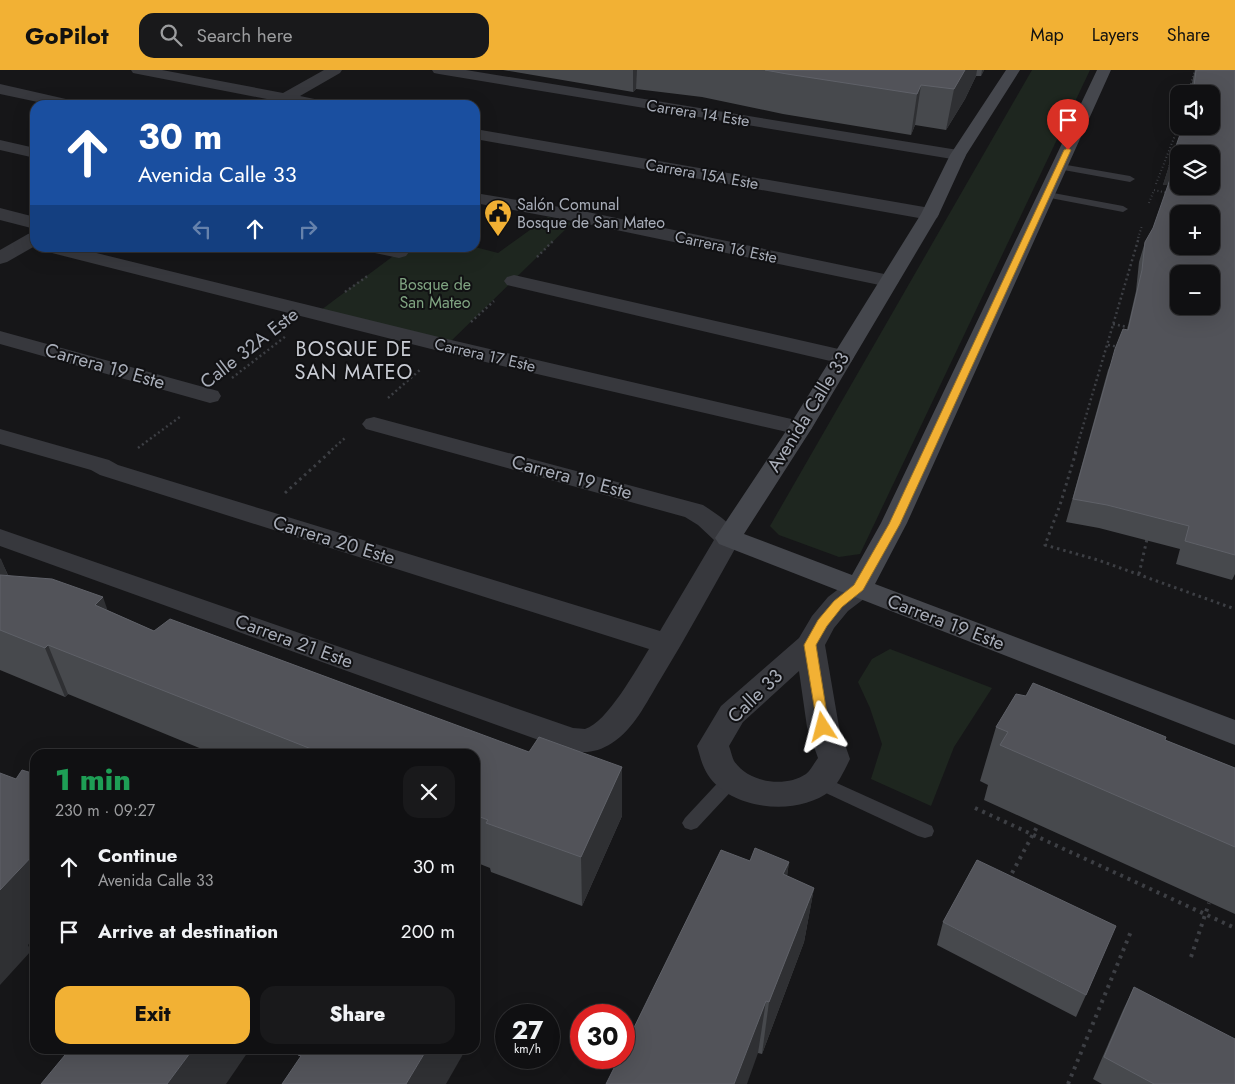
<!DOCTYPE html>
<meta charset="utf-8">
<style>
body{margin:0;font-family:Jost,sans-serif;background:#19191b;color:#f1f3f6;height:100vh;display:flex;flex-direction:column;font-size:19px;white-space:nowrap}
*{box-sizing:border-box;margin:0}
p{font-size:16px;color:#9c9d9f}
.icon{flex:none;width:28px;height:28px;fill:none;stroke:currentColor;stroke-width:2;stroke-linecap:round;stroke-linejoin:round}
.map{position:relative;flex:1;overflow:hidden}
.sheet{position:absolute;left:30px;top:679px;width:450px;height:305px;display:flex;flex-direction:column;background:#101012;border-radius:15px;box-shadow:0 5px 20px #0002,0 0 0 1px #303032}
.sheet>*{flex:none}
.banner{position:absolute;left:30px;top:30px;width:450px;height:152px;border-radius:15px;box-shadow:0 5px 20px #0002,0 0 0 1px #303032;background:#1a4fa0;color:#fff;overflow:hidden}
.controls{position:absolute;left:1170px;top:15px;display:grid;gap:10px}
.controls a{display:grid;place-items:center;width:50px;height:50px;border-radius:10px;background:#101012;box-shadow:0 5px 20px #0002,0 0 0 1px #303032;font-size:25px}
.speed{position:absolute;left:495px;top:934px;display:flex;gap:10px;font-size:25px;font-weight:700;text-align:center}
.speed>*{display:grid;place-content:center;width:65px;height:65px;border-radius:50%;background:#101012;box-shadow:0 5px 20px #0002,0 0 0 1px #303032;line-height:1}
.speed small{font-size:12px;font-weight:400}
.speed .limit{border:8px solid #d22;background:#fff;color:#111}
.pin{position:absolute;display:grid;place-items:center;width:42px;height:42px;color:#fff;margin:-51px -21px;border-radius:50% 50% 50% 0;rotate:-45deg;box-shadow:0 0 5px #0007}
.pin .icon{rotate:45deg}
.me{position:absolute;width:55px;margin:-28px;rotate:351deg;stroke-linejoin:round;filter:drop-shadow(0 0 4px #0008)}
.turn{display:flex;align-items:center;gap:18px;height:105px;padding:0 25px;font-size:22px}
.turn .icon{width:65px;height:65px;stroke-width:2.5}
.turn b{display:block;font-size:35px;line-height:42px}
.lanes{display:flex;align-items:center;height:48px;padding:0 25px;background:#0003;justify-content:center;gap:25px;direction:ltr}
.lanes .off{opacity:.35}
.round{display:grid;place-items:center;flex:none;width:52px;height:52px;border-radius:15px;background:#19191b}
.overview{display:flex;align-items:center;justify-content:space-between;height:85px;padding:0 25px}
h1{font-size:30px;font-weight:800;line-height:38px;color:#1e9e55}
.primary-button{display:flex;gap:10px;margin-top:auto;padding:10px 25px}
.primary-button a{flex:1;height:58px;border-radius:15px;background:#f2b134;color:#111;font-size:20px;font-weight:800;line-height:58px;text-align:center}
.primary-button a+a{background:#19191b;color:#f1f3f6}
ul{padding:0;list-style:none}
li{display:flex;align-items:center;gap:15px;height:65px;padding:0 25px}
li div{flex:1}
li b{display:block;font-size:19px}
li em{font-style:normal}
header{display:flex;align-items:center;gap:30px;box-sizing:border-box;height:70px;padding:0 25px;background:#f2b134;color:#111}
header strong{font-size:24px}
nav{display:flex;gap:28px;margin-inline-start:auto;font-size:18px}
.search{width:350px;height:45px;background:#19191b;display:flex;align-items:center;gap:12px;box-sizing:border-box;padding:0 18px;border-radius:15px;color:#9c9d9f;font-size:19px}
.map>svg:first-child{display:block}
.green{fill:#1e261f}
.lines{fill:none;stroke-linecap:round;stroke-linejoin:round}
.path-far3{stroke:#3d3f44;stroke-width:2;stroke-dasharray:1 2.5;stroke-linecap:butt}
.path-far2{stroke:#3d3f44;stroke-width:2.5;stroke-dasharray:2 3;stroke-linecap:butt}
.path-far1{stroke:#3d3f44;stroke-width:3;stroke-dasharray:2.5 4;stroke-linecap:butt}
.path{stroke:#3d3f44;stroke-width:4;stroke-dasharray:3 5;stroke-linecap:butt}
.lane{fill:#37383d;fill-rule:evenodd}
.street{fill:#37383d;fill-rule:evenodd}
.secondary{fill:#45474d;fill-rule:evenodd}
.wall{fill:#47494d}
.shaded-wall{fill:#2f3033}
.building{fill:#525359;stroke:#5f6168;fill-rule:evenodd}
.route{fill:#f2b134;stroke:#9d7322}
.labels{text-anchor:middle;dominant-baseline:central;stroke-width:4;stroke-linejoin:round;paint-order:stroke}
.far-street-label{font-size:16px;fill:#a8adb8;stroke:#111113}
.far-poi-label{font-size:16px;fill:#a8adb8;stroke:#111113;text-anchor:start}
.far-park-label{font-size:16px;fill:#7fa381;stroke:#111113}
.street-label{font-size:19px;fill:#a8adb8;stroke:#111113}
.neighbourhood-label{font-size:20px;letter-spacing:1px;fill:#c9ccd4;stroke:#111113}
</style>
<header>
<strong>GoPilot</strong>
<div class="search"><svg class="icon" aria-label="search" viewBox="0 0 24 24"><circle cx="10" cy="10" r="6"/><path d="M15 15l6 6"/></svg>Search here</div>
<nav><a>Map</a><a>Layers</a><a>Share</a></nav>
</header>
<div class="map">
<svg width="1235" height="1014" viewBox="0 0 1235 1014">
<rect width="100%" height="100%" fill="#161618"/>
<g class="green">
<polygon points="1032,0 1090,0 860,484 839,487 779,465 770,456"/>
<polygon points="548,147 572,153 449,273 321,240 404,178 475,177 498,183"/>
<polygon points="890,579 992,618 954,677 931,736 871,709 882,674 870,638 858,612 872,589"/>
</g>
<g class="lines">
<g class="path-far3">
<polyline points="1188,24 1195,0"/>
<polyline points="1156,114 1179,55"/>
<polyline points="1154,120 1168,123"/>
<polyline points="1149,133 1154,120"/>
<polyline points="1138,168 1142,156"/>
</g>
<g class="path-far2">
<polyline points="537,187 554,170"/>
<polyline points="345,222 369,205"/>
<polyline points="471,252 494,231"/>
<polyline points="1113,254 1132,258"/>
<polyline points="1108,275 1119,277"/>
<polyline points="232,308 286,266"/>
<polyline points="388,328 421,299"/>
<polyline points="138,378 181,346"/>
<polyline points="328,383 345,368"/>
<polyline points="1075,383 1139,167"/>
</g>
<g class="path-far1">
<polyline points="1076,382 1060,435 1045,475 1098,490 1235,539"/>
<polyline points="285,423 330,382"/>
<polyline points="1139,504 1147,469"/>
</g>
<g class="path">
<polyline points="975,738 1235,858"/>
<polyline points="1012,803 1038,755"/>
<polyline points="1191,887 1209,833"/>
<polyline points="1068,1014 1132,859"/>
</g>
<g class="lane">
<polygon points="1061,94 1130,106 1135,109 1130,112 1058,99 1056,97"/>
<polygon points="1048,122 1123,136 1128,139 1123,142 1045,127 1045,123"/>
<polygon points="732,702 738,704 741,709 738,714 697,758 691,760 685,758 682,753 685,748 726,704"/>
<polygon points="819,705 932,756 934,761 932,766 925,768 918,766 813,717 810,712 813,707"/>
</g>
<g class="street">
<polygon points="131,0 162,0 283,23 324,0 342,0 340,3 300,26 329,32 331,35 298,35 288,33 284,35 272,35 270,32 272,30 138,4 133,3"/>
<polygon points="432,0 466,0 958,80 964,81 966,85 964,89 958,90 439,4 434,3"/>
<polygon points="0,14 79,32 81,35 52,35 0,24"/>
<polygon points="475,59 930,138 937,140 939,144 937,148 930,150 475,69"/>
<polygon points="0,70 35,78 35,88 0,80"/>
<polygon points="475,123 578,140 889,205 896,207 899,211 896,215 889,217 578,152 475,133"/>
<polygon points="0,138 35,147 35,159 0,150"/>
<polygon points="35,162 35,176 7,192 0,194 0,180 28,164"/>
<polygon points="45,178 76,178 447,269 800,351 808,353 812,358 808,363 800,365 447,283 48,182"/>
<polygon points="367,178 404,178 409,182 406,186 399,188 370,182"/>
<polygon points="514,205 843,280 851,282 854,287 851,292 843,294 507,215 504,211 507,207"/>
<polygon points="0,261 218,321 221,326 218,331 210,333 0,274"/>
<path d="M374,347l329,88c14,9 29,19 38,33 -27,48 -53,96 -81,142 -14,23 -26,49 -48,63 -17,11 -32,11 -51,5l-561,-202v-17l573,199c4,0 9,1 12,1 22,-6 52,-61 64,-80l-549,-174 -9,-5 -91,-26v-15l109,31 9,5 542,166 54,-91 -16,-15 -13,-8 -319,-88 -4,-5 4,-5z"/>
<path d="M859,509l10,2 4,7 -4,7 -21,16 -14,17 -9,17 14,82 11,32c-5,10 -12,26 -20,32 -33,26 -99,19 -122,-16 -6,-9 -8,-19 -11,-29l24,-40 78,-68 13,-22 16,-19 21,-16zM799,601l8,56 11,31c-4,5 -7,12 -12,16 -21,14 -57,9 -72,-13 -2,-4 -3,-10 -5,-15l14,-24z"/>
</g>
<polygon class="secondary" points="1006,0 1020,0 966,85 939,144 812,358 744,464 852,505 881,453 1097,0 1111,0 907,453 875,514 1235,650 1235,675 719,474 715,468 788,358 921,144 950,85"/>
</g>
<g class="wall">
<polygon points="503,0 984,0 981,6 976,6 965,29 946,60 915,55 911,65 783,44 702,27 636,19 633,22"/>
<polygon points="1195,0 1235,0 1235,504 1232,510 1176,494 1180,479 1099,458 1066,452 1108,300 1127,260 1136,221 1139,192 1145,172 1153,158 1169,114 1163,115 1169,96 1211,24 1190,24 1193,8"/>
<polygon points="0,488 8,505 107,540 154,561 529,682 622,697 622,746 582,836 491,802 490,798 475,792 475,684 214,684 68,624 65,627 0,600"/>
<polygon points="996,657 1165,670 1235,698 1235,844 984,730 988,715 980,711"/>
<polygon points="750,791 789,792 787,806 814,818 804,872 762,984 758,983"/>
<polygon points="943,852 1086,925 1076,947 937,875"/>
<polygon points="1134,917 1235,1014 1102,1014 1093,1009 1123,940"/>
</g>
<g class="shaded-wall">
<polygon points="633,0 637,0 636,19 633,22"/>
<polygon points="965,0 977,0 976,6 965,29 946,60 954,19"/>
<polygon points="982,0 984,0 981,6"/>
<polygon points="921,15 915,55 911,65 917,24"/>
<polygon points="1175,95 1170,114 1163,115 1169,96"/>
<polygon points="1,489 21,537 0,541 0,490"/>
<polygon points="103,527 120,576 95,535"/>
<polygon points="48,575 68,624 65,627 45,578"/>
<polygon points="622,697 622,746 582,836 581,787"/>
<polygon points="35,783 35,867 28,875 31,881 0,915 0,820"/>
<polygon points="789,792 781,846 783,804"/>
<polygon points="814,818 804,872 762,984 769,932"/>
<polygon points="475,923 479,955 475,962"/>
<polygon points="766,931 758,983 747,1014 734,1014"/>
<polygon points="193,979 250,979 226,1014 167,1014"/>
<polygon points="427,979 466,979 446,1014 406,1014"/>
</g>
<g class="building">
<polygon points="765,0 965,0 954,19 921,15 917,24 787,4"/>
<path d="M1196,0h39v485l-50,-14 4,-15 -82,-21 -34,-6 42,-150 8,-20 5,1 14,-60 3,-28 8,-14 22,-63 -6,1 14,-40h28v-32h-18zM1179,84h32v32h-32zM1179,144h32v32h-32zM1179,204h32v32h-32z"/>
<polygon points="0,505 52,509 103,527 95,535 154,561 170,549 529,682 539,667 622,697 581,787 486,753 488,750 475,745 475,684 324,684 48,575 45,578 0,560"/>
<polygon points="1033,613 1166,667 1165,670 1235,698 1235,777 1000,675 1008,662 996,657 1016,624 1026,626"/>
<polygon points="22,700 35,704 35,783 0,820 0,703 16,709"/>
<polygon points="755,778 789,792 783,804 814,818 769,932 766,931 734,1014 606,1014 619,988 624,988 624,978 721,780 750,791"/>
<polygon points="977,790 1116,856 1086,925 943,852"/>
<polygon points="1134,917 1235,969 1235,1014 1154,1014 1104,987"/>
<polygon points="70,979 193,979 167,1014 41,1014"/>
<polygon points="302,979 427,979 406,1014 282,1014 301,986 298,985"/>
</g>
<polygon class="route" points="1068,78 1071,80 900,454 863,520 842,537 827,556 816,575 829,657 827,660 818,660 804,575 818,550 834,531 854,515 889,454 1064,80"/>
<defs>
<g id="civic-pin" transform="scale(1.4375)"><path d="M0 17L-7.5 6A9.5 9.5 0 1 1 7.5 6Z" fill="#f2b134" stroke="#111113"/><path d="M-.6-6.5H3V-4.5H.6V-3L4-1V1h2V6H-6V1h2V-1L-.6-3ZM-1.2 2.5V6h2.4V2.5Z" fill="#111"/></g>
</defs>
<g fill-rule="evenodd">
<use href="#civic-pin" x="498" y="143"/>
</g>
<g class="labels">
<g class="far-street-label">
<text transform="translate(698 43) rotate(9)">Carrera 14 Este</text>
<text transform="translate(702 104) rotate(10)">Carrera 15A Este</text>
<text transform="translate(726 177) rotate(12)">Carrera 16 Este</text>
<text transform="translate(485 285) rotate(13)">Carrera 17 Este</text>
</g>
<g class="far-poi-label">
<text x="517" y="134">Salón Comunal<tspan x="517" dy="18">Bosque de San Mateo</tspan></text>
</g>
<g class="far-park-label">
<text x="435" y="214">Bosque de<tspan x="435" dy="18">San Mateo</tspan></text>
</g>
<g class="street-label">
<text transform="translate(249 278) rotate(-38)">Calle 32A Este</text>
<text transform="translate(105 296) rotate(16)">Carrera 19 Este</text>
<text transform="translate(808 342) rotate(-58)">Avenida Calle 33</text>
<text transform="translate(572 407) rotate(15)">Carrera 19 Este</text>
<text transform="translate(334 470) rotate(17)">Carrera 20 Este</text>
<text transform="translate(946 552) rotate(21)">Carrera 19 Este</text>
<text transform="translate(294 571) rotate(20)">Carrera 21 Este</text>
<text transform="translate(755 626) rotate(-44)">Calle 33</text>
</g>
<g class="neighbourhood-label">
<text x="354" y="279">BOSQUE DE<tspan x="354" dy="23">SAN MATEO</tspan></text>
</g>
</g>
</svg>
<div class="controls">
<a><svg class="icon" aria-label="sound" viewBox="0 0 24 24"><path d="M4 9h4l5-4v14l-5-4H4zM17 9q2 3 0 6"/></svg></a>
<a><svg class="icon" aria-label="layers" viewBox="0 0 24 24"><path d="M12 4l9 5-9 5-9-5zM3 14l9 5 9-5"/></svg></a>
<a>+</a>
<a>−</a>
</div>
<div class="speed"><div>27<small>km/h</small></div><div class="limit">30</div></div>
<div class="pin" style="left:1068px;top:80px;background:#d93025"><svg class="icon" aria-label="arrive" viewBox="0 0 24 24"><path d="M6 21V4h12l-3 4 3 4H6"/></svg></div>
<svg class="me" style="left:823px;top:657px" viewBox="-20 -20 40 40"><path d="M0-17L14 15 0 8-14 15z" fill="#f2b134" stroke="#fff" stroke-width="4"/></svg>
<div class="banner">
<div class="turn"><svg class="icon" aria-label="ahead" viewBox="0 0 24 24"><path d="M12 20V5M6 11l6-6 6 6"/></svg><div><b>30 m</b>Avenida Calle 33</div></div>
<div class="lanes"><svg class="icon off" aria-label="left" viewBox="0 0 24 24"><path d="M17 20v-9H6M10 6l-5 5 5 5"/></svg><svg class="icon" aria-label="ahead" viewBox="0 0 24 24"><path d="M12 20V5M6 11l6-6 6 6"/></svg><svg class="icon off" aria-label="right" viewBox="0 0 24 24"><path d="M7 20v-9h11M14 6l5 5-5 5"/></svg></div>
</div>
<section class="sheet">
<div class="overview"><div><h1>1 min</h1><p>230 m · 09:27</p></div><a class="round"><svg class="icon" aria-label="close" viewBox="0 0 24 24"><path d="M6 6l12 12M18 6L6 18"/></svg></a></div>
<ul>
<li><svg class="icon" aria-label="ahead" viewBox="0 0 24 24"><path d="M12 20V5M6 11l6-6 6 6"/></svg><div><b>Continue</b><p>Avenida Calle 33</p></div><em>30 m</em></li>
<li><svg class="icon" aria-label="arrive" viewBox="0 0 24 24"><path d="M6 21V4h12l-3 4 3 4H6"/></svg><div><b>Arrive at destination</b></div><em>200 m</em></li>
</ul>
<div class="primary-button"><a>Exit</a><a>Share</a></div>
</section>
</div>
